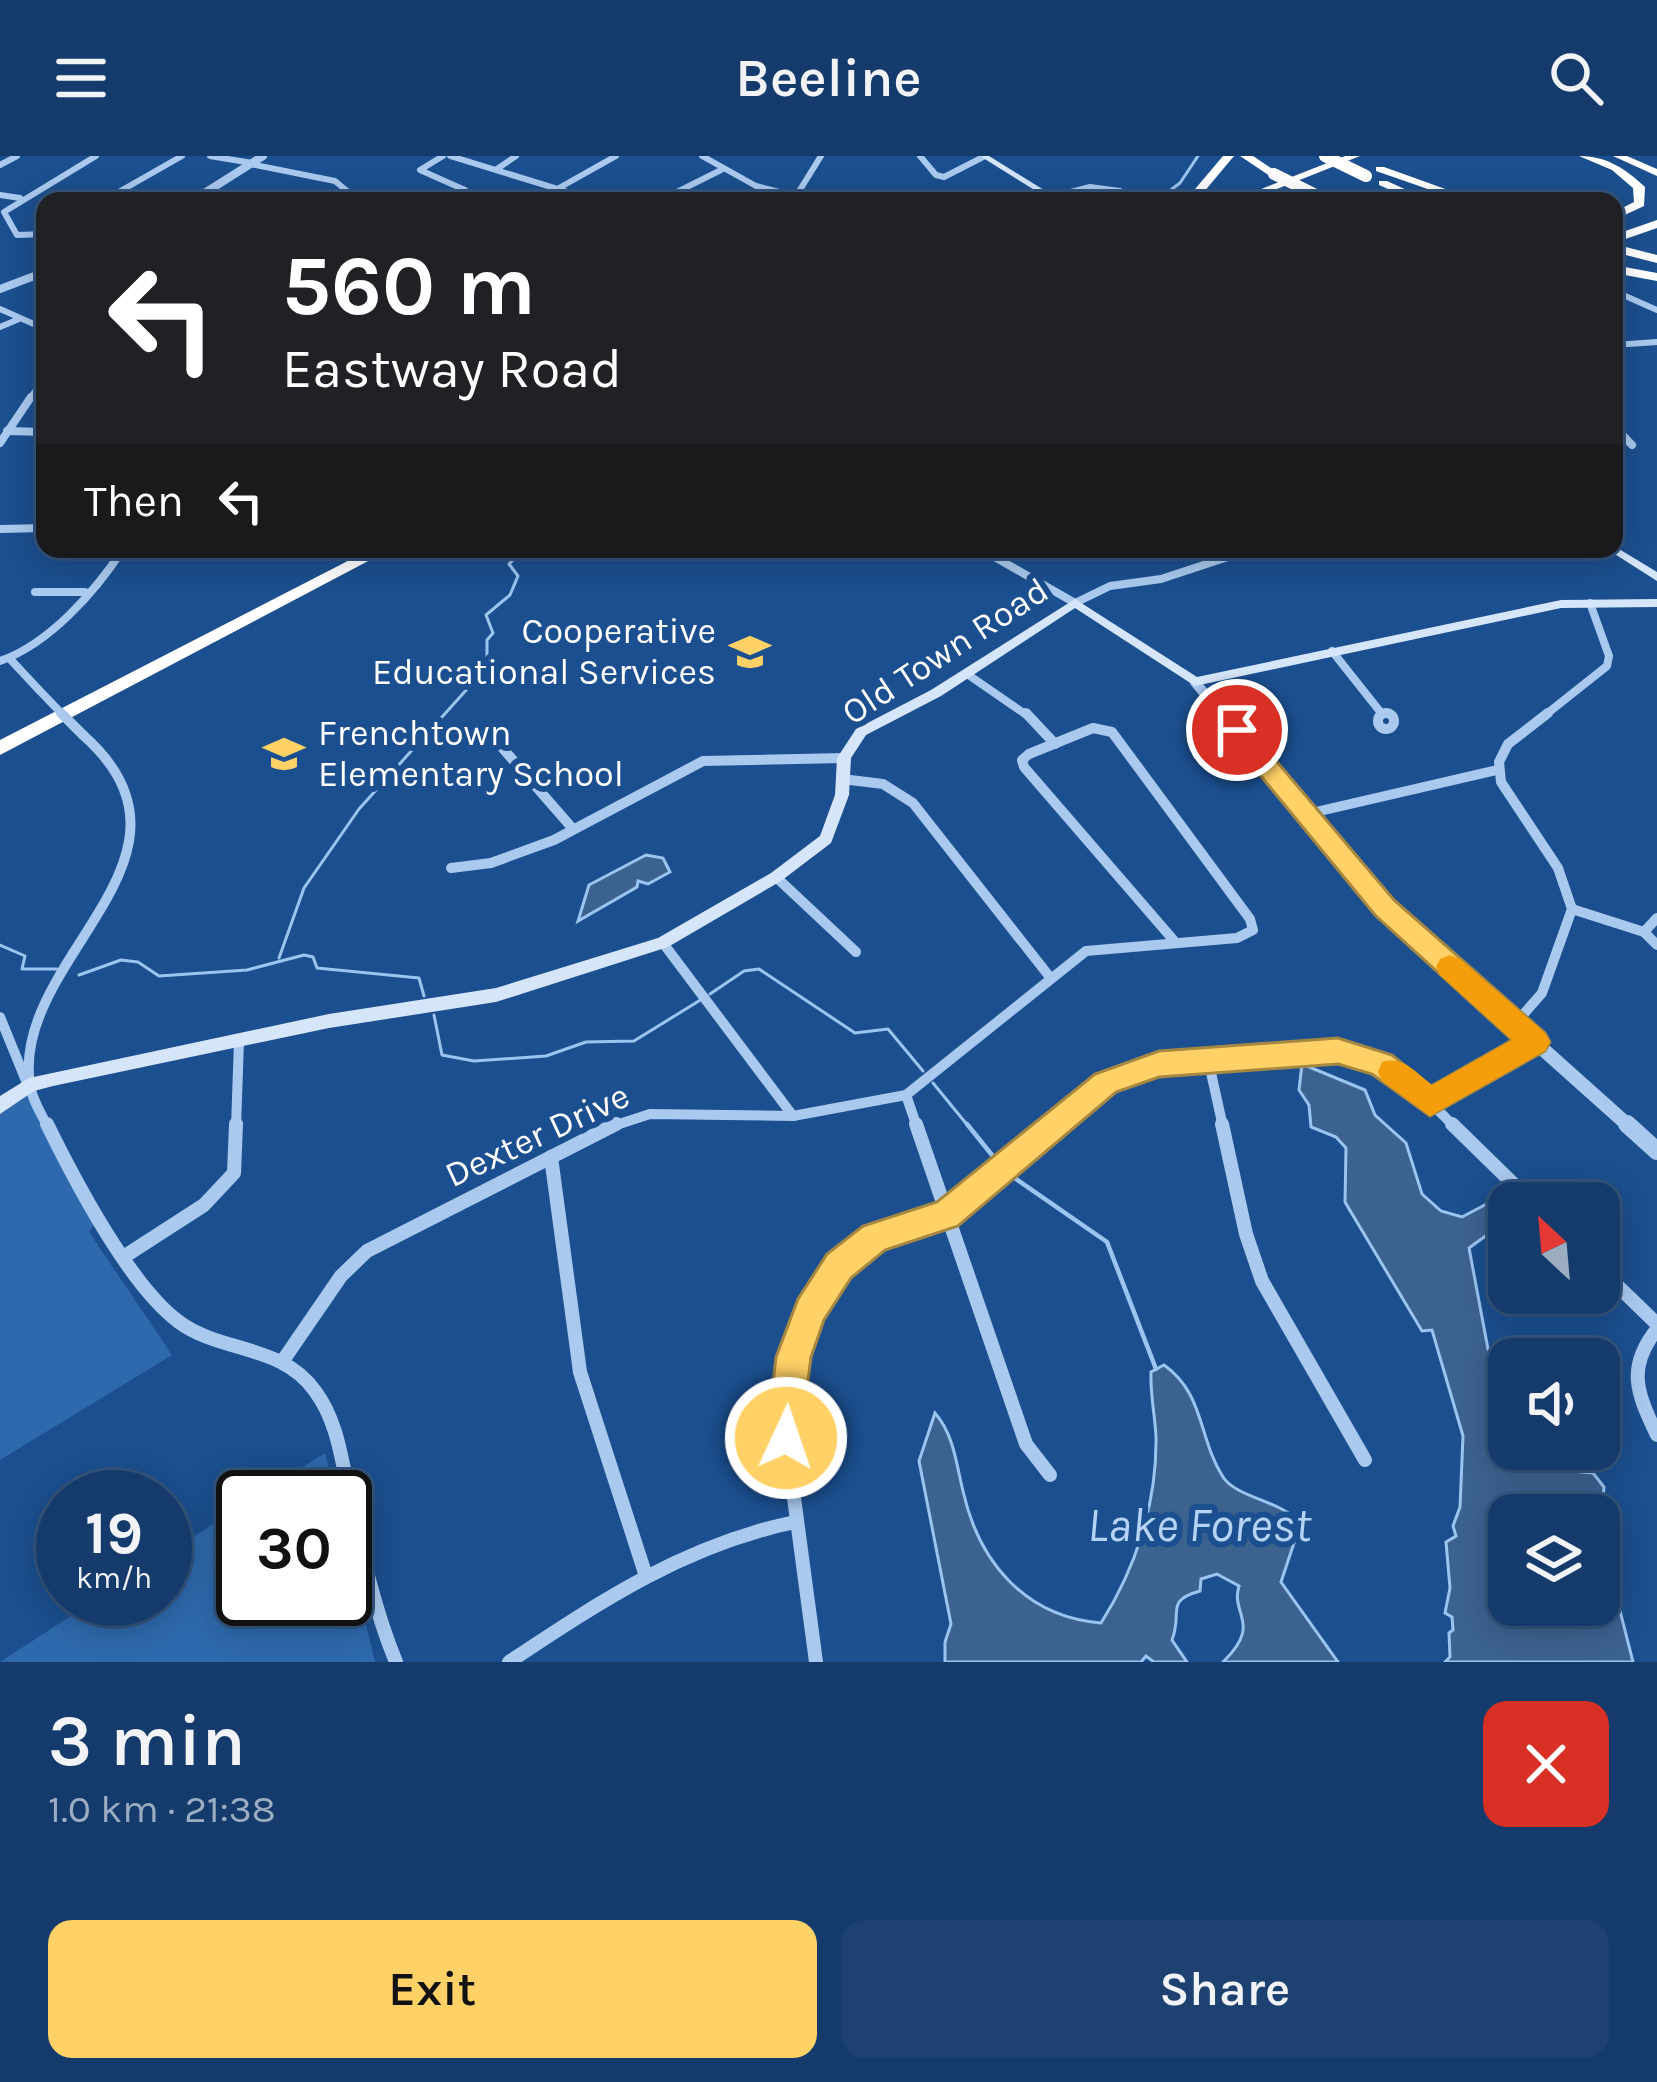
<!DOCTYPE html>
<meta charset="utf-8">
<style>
body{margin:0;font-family:Karla,sans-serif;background:#1d4271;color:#f1f3f6;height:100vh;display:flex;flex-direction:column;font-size:45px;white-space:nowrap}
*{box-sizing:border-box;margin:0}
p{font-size:39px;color:#9dadc1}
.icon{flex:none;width:66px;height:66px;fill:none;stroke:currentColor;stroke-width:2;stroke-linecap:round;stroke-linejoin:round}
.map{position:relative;height:1506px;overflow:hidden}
.sheet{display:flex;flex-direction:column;background:#143b6b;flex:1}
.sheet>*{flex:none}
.banner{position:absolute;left:36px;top:36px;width:1587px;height:366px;border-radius:24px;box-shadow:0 6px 30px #0003,0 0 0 3px #33557e;background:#202124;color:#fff;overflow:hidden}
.needle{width:78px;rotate:334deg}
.buttons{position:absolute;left:1488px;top:1026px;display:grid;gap:24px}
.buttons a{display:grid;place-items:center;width:132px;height:132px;border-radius:24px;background:#143b6b;box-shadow:0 6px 30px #0003,0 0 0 3px #33557e;font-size:60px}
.speed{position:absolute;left:36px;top:1314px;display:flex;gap:24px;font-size:60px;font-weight:700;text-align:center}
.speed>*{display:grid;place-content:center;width:156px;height:156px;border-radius:50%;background:#143b6b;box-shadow:0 6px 30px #0003,0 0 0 3px #33557e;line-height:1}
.speed small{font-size:30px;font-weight:400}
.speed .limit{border:6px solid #111;border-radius:18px;background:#fff;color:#111}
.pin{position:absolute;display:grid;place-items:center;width:102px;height:102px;color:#fff;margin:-51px;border:6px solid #fff;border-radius:50%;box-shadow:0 3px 12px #0007}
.me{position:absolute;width:132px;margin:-66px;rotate:3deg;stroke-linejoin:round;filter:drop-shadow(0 0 9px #0008)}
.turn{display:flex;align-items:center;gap:42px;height:252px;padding:0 48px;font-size:54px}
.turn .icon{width:156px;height:156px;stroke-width:2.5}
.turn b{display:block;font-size:84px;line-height:102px}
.then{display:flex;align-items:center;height:114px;padding:0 48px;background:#0003;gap:24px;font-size:45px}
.round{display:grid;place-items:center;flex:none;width:126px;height:126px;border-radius:24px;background:#1d4271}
.head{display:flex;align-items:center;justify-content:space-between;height:204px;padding:0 48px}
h1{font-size:72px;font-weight:600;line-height:90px}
.button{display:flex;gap:24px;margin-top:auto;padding:24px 48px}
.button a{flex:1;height:138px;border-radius:24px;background:#ffd166;color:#111;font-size:48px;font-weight:600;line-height:138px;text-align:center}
.button a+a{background:#1d4271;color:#f1f3f6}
header{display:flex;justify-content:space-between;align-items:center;height:156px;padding:0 48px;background:#143b6b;font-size:54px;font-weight:600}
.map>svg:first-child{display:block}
.green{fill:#2e69ad}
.water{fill:#3c6290;stroke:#9cc4f0;stroke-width:3;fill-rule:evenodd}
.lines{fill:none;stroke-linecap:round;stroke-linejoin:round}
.stream-far1{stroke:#9cc4f0;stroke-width:3}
.stream{stroke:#9cc4f0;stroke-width:4.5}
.minor-far3{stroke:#a9c9ee;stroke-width:6}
.minor-far2{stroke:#a9c9ee;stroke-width:8}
.minor-far1{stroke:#a9c9ee;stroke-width:10}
.minor{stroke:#a9c9ee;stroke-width:14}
.tertiary-far3{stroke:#a9c9ee;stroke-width:8}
.tertiary-far2{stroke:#a9c9ee;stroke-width:10}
.tertiary-far1{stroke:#a9c9ee;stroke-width:14}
.tertiary{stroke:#a9c9ee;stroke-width:18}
.secondary{fill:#d6e6fa;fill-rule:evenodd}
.motorway{fill:#fff;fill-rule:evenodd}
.minor-bridge-far1{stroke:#a9c9ee;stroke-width:8}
.minor-bridge{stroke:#a9c9ee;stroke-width:10}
.motorway-bridge{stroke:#fff;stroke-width:12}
.route{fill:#ffd166;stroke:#a68842;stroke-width:3}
.slow{fill:#f59e0b}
.labels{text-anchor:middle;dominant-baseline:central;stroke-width:12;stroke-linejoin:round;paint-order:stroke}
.poi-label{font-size:36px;fill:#fff;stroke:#1b4f8f;text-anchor:end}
.street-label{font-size:36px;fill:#fff;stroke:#1b4f8f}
.near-water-label{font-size:48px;font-style:italic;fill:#b5d3f5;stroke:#1b4f8f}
</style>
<header><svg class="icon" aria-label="menu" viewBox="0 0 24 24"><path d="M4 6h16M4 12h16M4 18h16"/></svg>Beeline<svg class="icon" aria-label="search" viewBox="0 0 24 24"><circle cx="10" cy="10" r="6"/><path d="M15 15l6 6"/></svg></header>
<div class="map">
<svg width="1657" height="1506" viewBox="0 0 1657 1506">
<rect width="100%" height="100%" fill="#1b4f8f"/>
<g class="green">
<polygon points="26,933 98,1063 89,1076 172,1199 0,1304 0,950"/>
<polygon points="325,1297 336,1341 256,1341"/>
<polygon points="243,1349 243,1443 345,1443 345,1380 375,1506 0,1506 97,1443 165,1443 165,1399"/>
</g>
<g class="water">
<polygon points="646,699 663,702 670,716 648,728 638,725 637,731 578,765 589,729"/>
<path d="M1302,908l63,26 10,25 31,28 16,51 19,17 21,6 34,-18 13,12v8l-40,29 19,101 21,49v51h43l29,23 12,1 11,14 -4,45 33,130h-188l5,-5 -1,-24 4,-3 -1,-13 -7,-4 5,-25 -4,-46 10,-6 -3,-10 7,-19 3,-71 -31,-106 -10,1 -77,-129 1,-54 -10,-11 -25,-10 -2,-22 -10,-15zM1509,1359h90v90h-90z"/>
<path d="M1164,1209c41,29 34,73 59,112 12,19 54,24 72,41l4,10 -18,54 57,80h-115c40,-39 7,-47 16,-76l-22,-12 -16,5 -1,12c-36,10 -17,21 -28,49l15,22h-33l-8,-6 -5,6h-196v-20l6,-18 -32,-163 16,-48c19,22 21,50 28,78 16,72 63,126 138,132 35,-55 56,-120 55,-186 -1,-22 -6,-43 -5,-65z"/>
</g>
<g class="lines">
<g class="stream-far1">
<polyline points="1156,45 1180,27 1198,0"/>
<polyline points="0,789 25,800 22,813 57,813"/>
<polyline points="279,802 304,732 359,653 487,511 487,484 493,477 486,459 510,439 518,420 509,408 517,400 516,393"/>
<polyline points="79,819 121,804 138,806 159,820 247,814 304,799 313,801 317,812 419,822 424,840"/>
<polyline points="710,838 744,815 759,813 855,877 888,873 923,915"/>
<polyline points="434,859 442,899 474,905 546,900 586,886 634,885 702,843"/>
<polyline points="933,927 969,971"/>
</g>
<g class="stream">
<polyline points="967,968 1000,1009"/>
<polyline points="1006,1016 1107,1086 1156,1213"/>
</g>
<g class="minor-far3">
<polyline points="210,0 252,7"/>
<polyline points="443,0 420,14 465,34 457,45"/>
<polyline points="450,0 597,45"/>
<polyline points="702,0 756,30 815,45"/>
<polyline points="920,0 936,19 944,21 985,0"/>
<polyline points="250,8 335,25 359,45"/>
<polyline points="0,9 17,0"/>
<polyline points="497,13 516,0"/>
<polyline points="559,32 616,0"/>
<polyline points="0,39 20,42"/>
<polyline points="1052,41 1090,31 1120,35"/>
<polyline points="103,45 182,0"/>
<polyline points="659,45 721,14"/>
<polyline points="793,45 821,0"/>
<polyline points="45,78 17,79 4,56 96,0"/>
<polyline points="1614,135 1657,154"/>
<polyline points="0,153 45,173"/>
<polyline points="0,171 19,163"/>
<polyline points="1614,189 1657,186"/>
<polyline points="29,244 45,221"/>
</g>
<g class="minor-far2">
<polyline points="1614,270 1632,289"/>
<polyline points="7,275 45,276"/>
<polyline points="0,287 31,241"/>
<polyline points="0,373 45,372"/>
<polyline points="895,393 986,396 1075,447 1110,430 1161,423 1252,393"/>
<polyline points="35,436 85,436"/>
<polyline points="1332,495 1382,558"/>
<polyline points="11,504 39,534"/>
<path d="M0,505c49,-17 95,-69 123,-112"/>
<polyline points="967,518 1028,560"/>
<polyline points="1544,560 1607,510 1609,500 1590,447"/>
</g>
<g class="minor-far1">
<circle cx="1386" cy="565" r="8"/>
<polyline points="1026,557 1055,588"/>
<polyline points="492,580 573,673"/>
<polyline points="842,623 883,628 913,647 1049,820"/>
<polyline points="1307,658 1497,614"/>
<polyline points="451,712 491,707 554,684 703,605 844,602"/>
<polyline points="776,721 856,796"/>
<polyline points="1572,753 1644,776 1657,789"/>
<polyline points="1644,776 1657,762"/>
<polyline points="663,787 793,960"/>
<polyline points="0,861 27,927"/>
<polyline points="1515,868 1542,837 1572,753 1558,712 1501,626 1499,606 1508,588 1548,557"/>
<polyline points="1208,903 1223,971"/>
<polyline points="906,939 917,971"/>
<polyline points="1430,946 1535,886"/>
<path d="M48,971c-7,-13 -16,-28 -18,-42 -20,-127 192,-227 53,-350"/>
<polyline points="236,971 239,885"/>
<polyline points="610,971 650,958 793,960 906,939 1086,795 1237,782 1253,774 1250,763 1112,576 1093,572 1029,598 1022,604 1024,611 1176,787"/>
<path d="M1052,971c18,-15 37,-37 58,-46 55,-24 211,-42 266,-18 31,13 55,41 79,64"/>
</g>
<g class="minor">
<path d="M47,968c27,55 83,162 132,198 42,31 103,22 136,69 24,32 27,74 36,112 12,54 24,108 45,159"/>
<polyline points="916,968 1026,1288 1050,1319"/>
<polyline points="1222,968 1246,1078 1262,1125 1365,1304"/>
<polyline points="1452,968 1533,1047"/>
<polyline points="551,1001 580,1216 645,1417"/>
<polyline points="125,1100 204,1049 234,1017 236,968"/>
<polyline points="1599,1112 1657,1168"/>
<path d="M1657,1173c-31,39 -20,64 0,106"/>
<polyline points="284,1203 341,1120 367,1095 616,968"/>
<path d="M509,1506c92,-61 176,-117 286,-140"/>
<polyline points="816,1506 786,1282 789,1225 811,1155 839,1110 862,1088 947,1059 1056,968"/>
</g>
<g class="tertiary-far3">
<polyline points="192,45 263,0"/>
<polyline points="0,133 45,116"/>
</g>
<polyline class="tertiary-far2" points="1195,526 1223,560"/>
<polyline class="tertiary-far1" points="1221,557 1385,752 1630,971"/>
<polyline class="tertiary" points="1627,968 1657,995"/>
<g class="secondary">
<polygon points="980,0 989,0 1062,45 1052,45"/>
<polygon points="1614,390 1657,416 1657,425 1610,395 1608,393 1614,393"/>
<polygon points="1075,443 1197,521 1561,444 1657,443 1657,451 1561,452 1195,530 1075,452 941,540 866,579 851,602 849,639 831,687 781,725 668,791 496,846 329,872 53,930 34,935 0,958 0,940 29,922 329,858 496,832 658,782 771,717 820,680 835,639 837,602 856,573 931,534"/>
</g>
<g class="motorway">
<polygon points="1223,0 1234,0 1198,43 1190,43 1190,39"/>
<polygon points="1240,0 1253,0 1280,18 1270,20"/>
<polygon points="1345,0 1360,0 1247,45 1231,45"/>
<path d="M1579,0c27,0 46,12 66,31l-1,19 -30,14v-8l20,-10 -1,-14 -21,-18z"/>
<polygon points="1613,0 1627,0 1657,13 1657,20"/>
<polygon points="1376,11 1384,11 1479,45 1462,45 1376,15"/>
<polygon points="1379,25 1387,25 1431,45 1415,45 1379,29"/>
<path d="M1314,35l19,8 2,2c-10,0 -19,1 -27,-7z"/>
<polygon points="1657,64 1657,72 1614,87 1614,79"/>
<polygon points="1614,88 1657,99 1657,107 1614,96"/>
<polygon points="1614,109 1657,117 1657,125 1614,117"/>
<polygon points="371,393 391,393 0,599 0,584"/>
</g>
<polyline class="minor-bridge-far1" points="39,534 64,560"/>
<polyline class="minor-bridge" points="61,557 83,579"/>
<g class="motorway-bridge">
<polyline points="1325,0 1366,20"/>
<polyline points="1274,18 1314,38"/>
</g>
</g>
<polygon class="route" points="1237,565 1245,568 1394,744 1545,877 1550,886 1545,895 1430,960 1372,918 1338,908 1159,921 1116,936 958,1070 885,1094 851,1122 824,1164 811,1201 799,1295 786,1301 773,1295 767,1282 776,1201 798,1143 827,1098 863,1070 937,1046 1095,918 1159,895 1338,882 1392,899 1431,930 1512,884 1375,759 1228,580 1225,574"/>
<path class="slow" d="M1450,799l10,4 85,74 5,9 -5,9 -115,65 -48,-35 -4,-9 4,-10c21,-7 34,11 50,23l80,-45 -72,-65 -4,-8 4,-8z"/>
<defs>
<g id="school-bare" transform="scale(3.24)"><path d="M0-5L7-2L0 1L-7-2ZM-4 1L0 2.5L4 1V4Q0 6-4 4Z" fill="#ffd166" stroke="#1b4f8f" stroke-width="2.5" paint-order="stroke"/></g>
</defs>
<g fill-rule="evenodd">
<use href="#school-bare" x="750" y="496"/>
<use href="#school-bare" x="284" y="598"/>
</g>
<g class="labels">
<g class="poi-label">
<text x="716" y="475">Cooperative<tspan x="716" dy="41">Educational Services</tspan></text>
<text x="318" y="577" text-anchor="start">Frenchtown<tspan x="318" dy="41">Elementary School</tspan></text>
</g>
<g class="street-label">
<text transform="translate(945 495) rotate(-33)">Old Town Road</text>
<text transform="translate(537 979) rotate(-25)">Dexter Drive</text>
</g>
<g class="near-water-label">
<text x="1199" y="1369">Lake Forest</text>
</g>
</g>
</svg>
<div class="buttons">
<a><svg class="needle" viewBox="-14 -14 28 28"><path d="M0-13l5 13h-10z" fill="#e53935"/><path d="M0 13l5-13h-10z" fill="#9dadc1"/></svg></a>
<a><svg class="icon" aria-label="sound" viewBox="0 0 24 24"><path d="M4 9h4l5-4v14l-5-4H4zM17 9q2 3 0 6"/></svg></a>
<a><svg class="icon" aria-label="layers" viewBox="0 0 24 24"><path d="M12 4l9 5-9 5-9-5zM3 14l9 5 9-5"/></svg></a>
</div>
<div class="speed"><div>19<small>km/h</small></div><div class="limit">30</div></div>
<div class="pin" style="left:1237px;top:574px;background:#d93025"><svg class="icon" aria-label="arrive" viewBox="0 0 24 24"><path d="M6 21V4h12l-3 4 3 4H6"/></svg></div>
<svg class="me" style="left:786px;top:1282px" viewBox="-20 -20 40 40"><circle r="17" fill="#ffd166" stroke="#fff" stroke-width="3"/><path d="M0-11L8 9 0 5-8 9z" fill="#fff"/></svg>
<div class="banner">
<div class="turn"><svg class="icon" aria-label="left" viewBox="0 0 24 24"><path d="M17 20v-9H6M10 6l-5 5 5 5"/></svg><div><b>560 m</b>Eastway Road</div></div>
<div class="then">Then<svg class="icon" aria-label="left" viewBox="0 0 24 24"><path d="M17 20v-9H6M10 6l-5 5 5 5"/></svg></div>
</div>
</div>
<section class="sheet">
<div class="head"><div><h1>3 min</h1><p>1.0 km · 21:38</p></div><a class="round" style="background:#d93025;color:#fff"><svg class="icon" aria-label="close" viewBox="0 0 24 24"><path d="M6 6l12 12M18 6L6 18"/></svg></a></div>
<div class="button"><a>Exit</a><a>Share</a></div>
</section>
